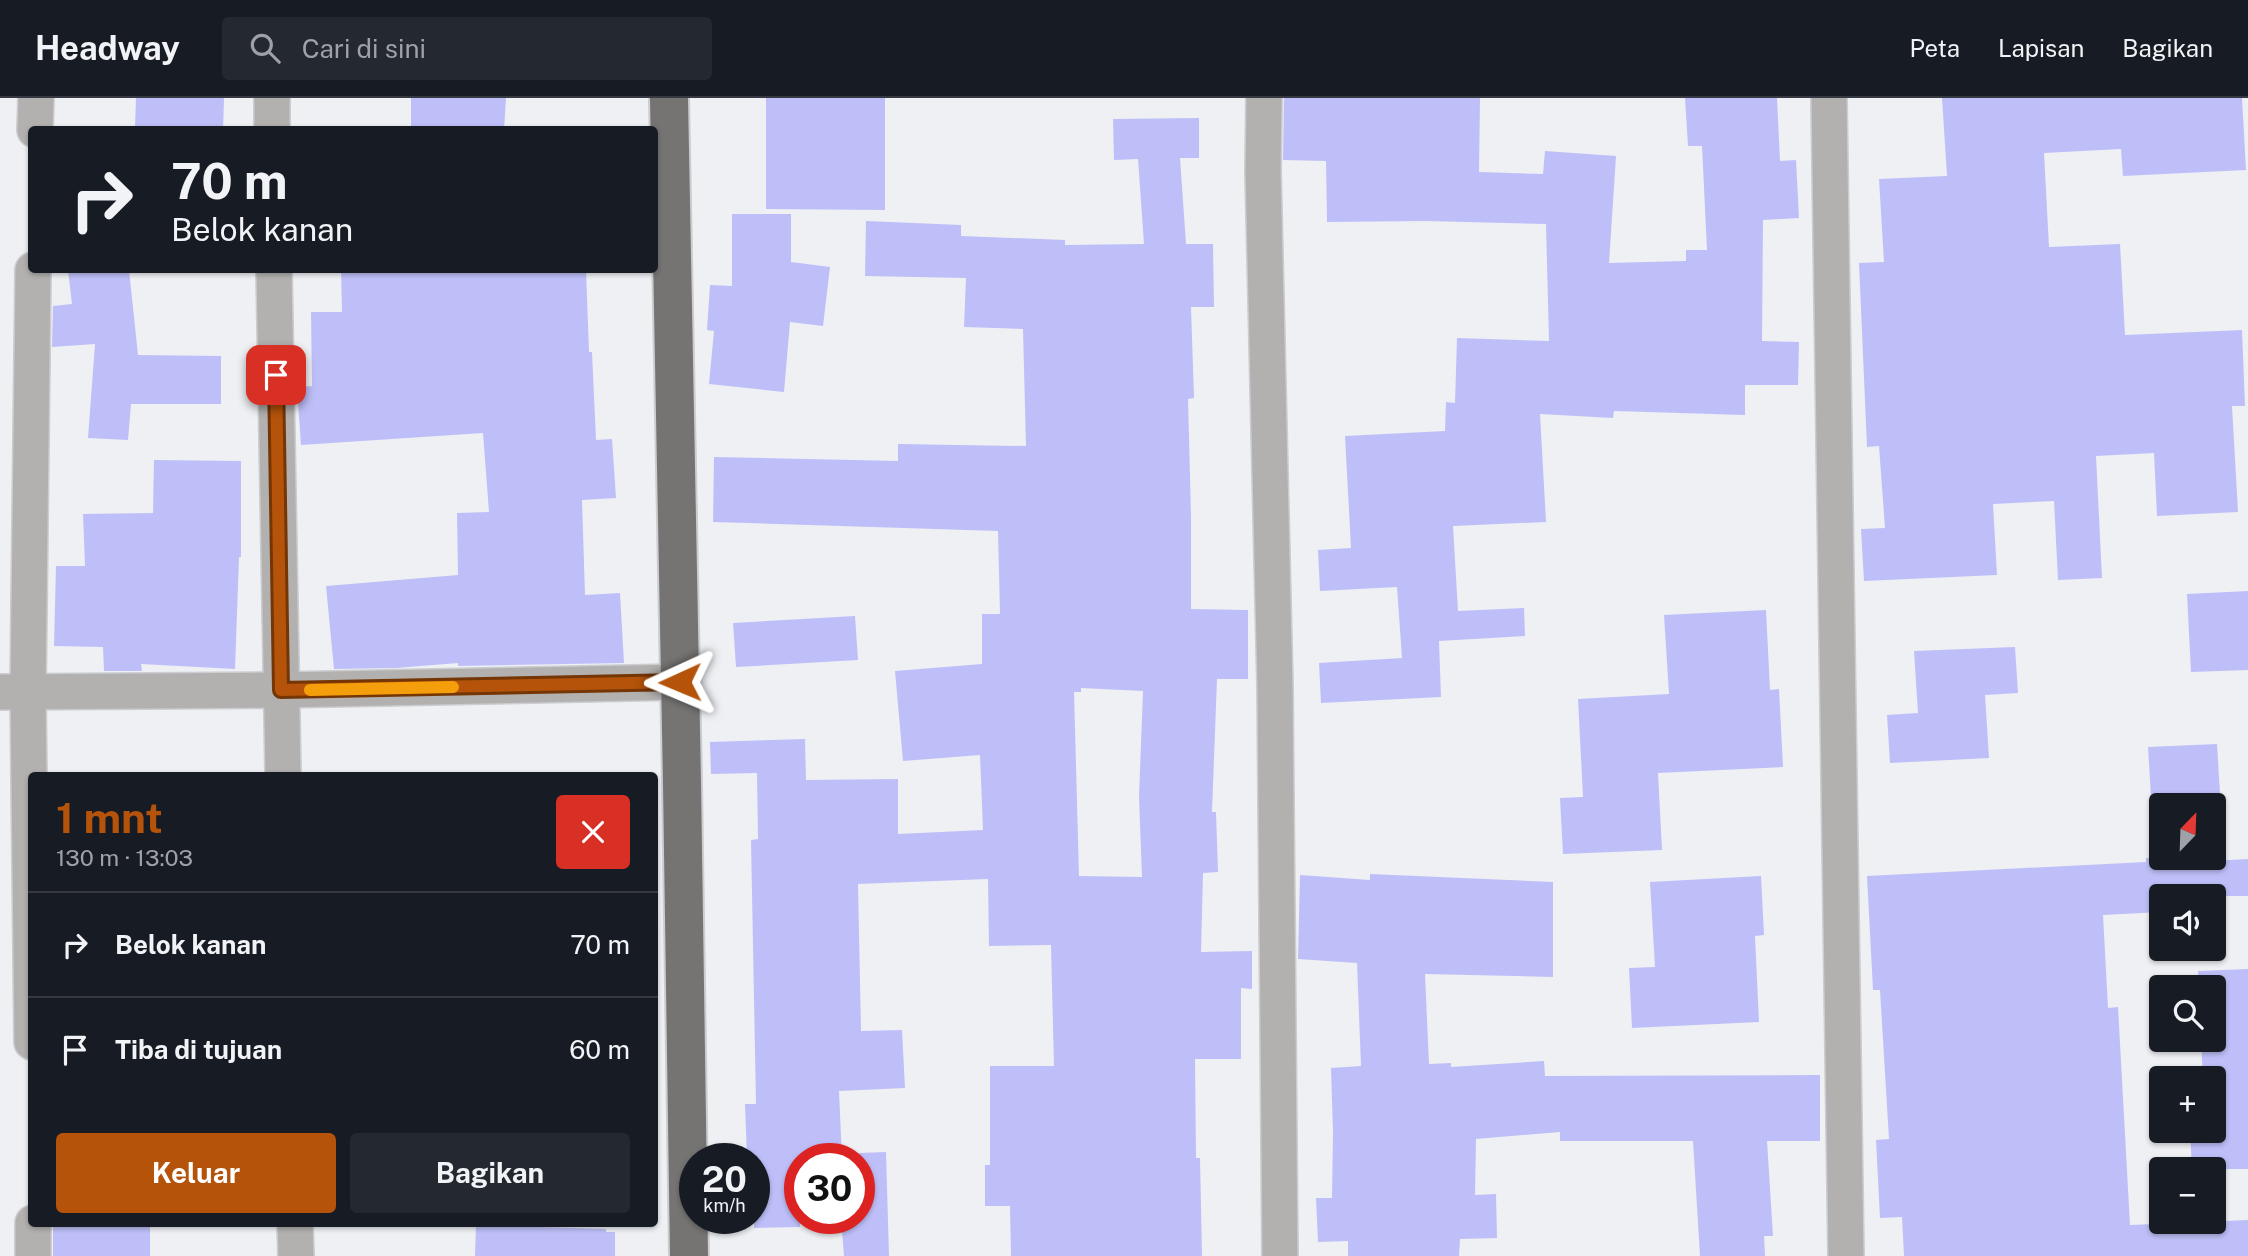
<!DOCTYPE html>
<html lang="id">
<meta charset="utf-8">
<style>
body{margin:0;font-family:"Public Sans",sans-serif;background:#242831;color:#f1f3f6;height:100vh;display:flex;flex-direction:column;font-size:26px;white-space:nowrap}
*{box-sizing:border-box;margin:0}
p{font-size:23px;color:#9ea1a6}
.icon{flex:none;width:38px;height:38px;fill:none;stroke:currentColor;stroke-width:2;stroke-linecap:round;stroke-linejoin:round}
.map{position:relative;flex:1;overflow:hidden}
.sheet{position:absolute;left:28px;top:674px;width:630px;height:455px;display:flex;flex-direction:column;background:#171b24;border-radius:7px;box-shadow:0 2px 5px #0004}
.sheet>*{flex:none}
.top-card{position:absolute;left:28px;top:28px;width:630px;height:147px;border-radius:7px;box-shadow:0 2px 5px #0004;background:#171b24;color:#f1f3f6;overflow:hidden}
.needle{width:46px;rotate:23deg}
.controls{position:absolute;left:2149px;top:695px;display:grid;gap:14px}
.controls a{display:grid;place-items:center;width:77px;height:77px;border-radius:7px;background:#171b24;box-shadow:0 2px 5px #0004;font-size:35px}
.speed{position:absolute;left:679px;top:1045px;display:flex;gap:14px;font-size:35px;font-weight:700;text-align:center}
.speed>*{display:grid;place-content:center;width:91px;height:91px;border-radius:50%;background:#171b24;box-shadow:0 2px 5px #0004;line-height:1}
.speed small{font-size:18px;font-weight:400}
.speed .limit{border:10px solid #d22;background:#fff;color:#111}
.pin{position:absolute;display:grid;place-items:center;width:60px;height:60px;color:#fff;margin:-30px;border-radius:14px;box-shadow:0 4px 10px #0006}
.me{position:absolute;width:77px;margin:-38px;rotate:269deg;stroke-linejoin:round;filter:drop-shadow(0 0 5px #0008)}
.turn{display:flex;align-items:center;gap:24px;height:147px;padding:0 28px;font-size:32px}
.turn .icon{width:91px;height:91px;stroke-width:2.5}
.turn b{display:block;font-size:49px;line-height:60px}
.round{display:grid;place-items:center;flex:none;width:74px;height:74px;border-radius:7px;background:#242831}
.headline{display:flex;align-items:center;justify-content:space-between;height:119px;padding:0 28px}
h1{font-size:42px;font-weight:700;line-height:52px;color:#b45309}
.cta{display:flex;gap:14px;margin-top:auto;padding:14px 28px}
.cta a{flex:1;height:80px;border-radius:7px;background:#b45309;color:#fff;font-size:28px;font-weight:700;line-height:80px;text-align:center}
.cta a+a{background:#242831;color:#f1f3f6}
ul{padding:0;list-style:none}
li{display:flex;align-items:center;gap:21px;height:105px;padding:0 28px;border-top:2px solid #363941}
li div{flex:1}
li b{display:block;font-size:26px}
li em{font-style:normal}
header{display:flex;align-items:center;gap:42px;box-sizing:border-box;height:98px;padding:0 35px;background:#171b24;border-bottom:2px solid #363941}
header strong{font-size:33px}
nav{display:flex;gap:38px;margin-inline-start:auto;font-size:24px}
.search{width:490px;height:63px;background:#242831;display:flex;align-items:center;gap:18px;box-sizing:border-box;padding:0 24px;border-radius:7px;color:#9ea1a6;font-size:26px}
.map>svg:first-child{display:block}
.building{fill:#bebff8;fill-rule:evenodd}
.lines{fill:none;stroke-linecap:round;stroke-linejoin:round}
.minor-casing{stroke:#cbcdd0;stroke-width:38}
.trunk-casing{stroke:#cbcdd0;stroke-width:42}
.minor{stroke:#b3b1b0;stroke-width:35}
.trunk{stroke:#767472;stroke-width:38}
.route-casing{stroke:#753606;stroke-width:18}
.route{stroke:#b45309;stroke-width:12}
.slow{stroke:#f59e0b;stroke-width:12}
</style>
<header>
<strong>Headway</strong>
<div class="search"><svg class="icon" aria-label="search" viewBox="0 0 24 24"><circle cx="10" cy="10" r="6"/><path d="M15 15l6 6"/></svg>Cari di sini</div>
<nav><a>Peta</a><a>Lapisan</a><a>Bagikan</a></nav>
</header>
<div class="map">
<svg width="2248" height="1158" viewBox="0 0 2248 1158">
<rect width="100%" height="100%" fill="#eef0f4"/>
<g class="building">
<polygon points="136,0 224,0 223,32 135,30"/>
<polygon points="411,0 506,0 504,32 411,32"/>
<polygon points="766,0 885,0 885,112 766,111"/>
<polygon points="1284,0 1480,0 1479,74 1543,76 1545,53 1616,58 1609,165 1686,163 1686,152 1707,152 1702,48 1688,48 1685,0 1777,0 1780,63 1796,62 1799,120 1763,122 1762,243 1799,244 1798,287 1745,287 1745,317 1614,313 1613,320 1540,316 1546,424 1453,428 1458,513 1524,510 1525,538 1439,543 1441,599 1321,605 1319,565 1402,560 1397,489 1320,493 1318,452 1351,450 1345,338 1445,333 1446,304 1455,305 1457,240 1549,243 1546,126 1425,123 1327,124 1326,63 1283,62"/>
<polygon points="1942,0 2242,0 2246,72 2123,78 2121,51 2044,55 2049,149 2120,146 2125,237 2242,232 2245,308 2232,308 2238,414 2157,418 2154,355 2096,358 2102,480 2058,482 2054,403 1993,406 1997,477 1864,483 1861,431 1885,430 1879,348 1867,349 1859,165 1884,164 1879,81 1947,78"/>
<path d="M1199,20v40h-19l6,86h27l1,63h-23l3,91 -6,1 3,117v93l57,1v69h-31l-5,133h4l2,60 -15,1 -2,79 51,-1v38l-11,-1v71h-46l1,99h4l2,98h-191l-1,-50h-25v-41h5v-99h64l-3,-121 -62,1 -1,-67 -130,5 3,147 41,-1 3,58 -66,3 3,67h-42v69l-46,1v-70h-7l-2,-54h11l-5,-264 7,-1 -1,-66 -46,1 -1,-32 95,-3 1,41 92,-1v55l85,-4 -3,-75 -77,6 -8,-90 87,-7v-50h18l-2,-83 -285,-9 1,-65 184,4v-17l128,2 -3,-117 -59,-2 2,-49 -101,-2 1,-55 95,4v11l104,4v5l79,-1 -6,-85 -24,1 -1,-41zM1081,590l62,3 -4,106 3,80 -63,-1 -5,-184h7z"/>
<polygon points="732,116 791,116 791,164 830,169 823,228 790,224 784,294 709,286 714,233 707,232 710,187 732,188"/>
<polygon points="68,172 129,172 138,257 221,258 221,306 131,306 128,342 88,340 95,246 52,249 53,208 72,206"/>
<polygon points="341,172 586,172 589,254 592,254 596,342 612,341 616,400 582,402 585,497 620,495 624,565 458,568 458,565 396,570 334,571 326,488 458,477 457,415 489,414 483,335 301,347 297,289 312,288 311,214 342,214"/>
<polygon points="154,362 241,363 241,459 239,459 235,571 141,566 142,573 104,573 103,549 54,548 56,468 85,468 83,416 153,415"/>
<polygon points="2248,493 2248,572 2191,574 2187,496"/>
<polygon points="1766,512 1770,592 1779,591 1783,669 1658,675 1662,752 1563,756 1560,700 1583,699 1578,601 1669,596 1664,517"/>
<polygon points="855,518 858,562 736,569 733,525"/>
<polygon points="2015,549 2018,595 1985,597 1989,660 1890,665 1887,617 1918,615 1914,553"/>
<polygon points="2217,646 2220,695 2151,699 2148,649"/>
<polygon points="2146,760 2192,760 2192,764 2248,761 2248,798 2161,798 2161,814 2103,817 2108,910 2118,909 2130,1127 2248,1122 2248,1158 1904,1158 1902,1119 1880,1120 1876,1042 1889,1041 1880,892 1873,892 1867,778 2146,764"/>
<polygon points="1370,776 1553,784 1553,879 1425,876 1429,966 1451,965 1451,969 1544,963 1545,978 1820,977 1820,1043 1767,1043 1773,1138 1764,1138 1765,1158 1700,1158 1693,1043 1560,1043 1560,1034 1476,1041 1475,1097 1496,1096 1497,1140 1460,1141 1459,1158 1348,1158 1348,1143 1318,1144 1316,1100 1332,1100 1333,1034 1331,970 1361,968 1357,865 1298,861 1300,777 1370,782"/>
<polygon points="1761,778 1764,837 1755,838 1759,924 1632,930 1629,870 1655,869 1650,784"/>
<polygon points="2248,871 2248,1071 2192,1071 2190,1032 2214,1032 2214,980 2203,980 2201,942 2214,942 2214,889 2199,889 2198,873"/>
<polygon points="886,1054 889,1158 844,1158 841,1120 859,1120 859,1055"/>
<rect x="53" y="1125" width="97" height="33"/>
<polygon points="476,1127 606,1131 606,1134 615,1134 615,1158 475,1158"/>
</g>
<g class="lines">
<g class="minor-casing">
<g id="minor">
<polyline points="272,0 272,32"/>
<polyline points="1264,0 1263,73 1275,589 1280,1158"/>
<polyline points="1829,0 1846,1158"/>
<polyline points="35,32 36,0"/>
<polyline points="274,172 283,677"/>
<polyline points="0,594 281,592 680,584"/>
<polyline points="32,944 28,594 33,172"/>
<polyline points="33,1125 33,1158"/>
<polyline points="295,1125 296,1158"/>
</g>
</g>
<g class="trunk-casing">
<polyline id="trunk" points="669,0 682,685 689,1158"/>
</g>
<use href="#minor" class="minor"/>
<use href="#trunk" class="trunk"/>
</g>
<g class="lines">
<g class="route-casing">
<polyline id="route" points="276,277 281,592 680,584"/>
</g>
<use href="#route" class="route"/>
<polyline class="slow" points="310,592 453,589"/>
</g>
</svg>
<div class="controls">
<a><svg class="needle" viewBox="-14 -14 28 28"><path d="M0-13l5 13h-10z" fill="#e53935"/><path d="M0 13l5-13h-10z" fill="#9ea1a6"/></svg></a>
<a><svg class="icon" aria-label="sound" viewBox="0 0 24 24"><path d="M4 9h4l5-4v14l-5-4H4zM17 9q2 3 0 6"/></svg></a>
<a><svg class="icon" aria-label="search" viewBox="0 0 24 24"><circle cx="10" cy="10" r="6"/><path d="M15 15l6 6"/></svg></a>
<a>+</a>
<a>−</a>
</div>
<div class="speed"><div>20<small>km/h</small></div><div class="limit">30</div></div>
<div class="pin" style="left:276px;top:277px;background:#d93025"><svg class="icon" aria-label="arrive" viewBox="0 0 24 24"><path d="M6 21V4h12l-3 4 3 4H6"/></svg></div>
<svg class="me" style="left:680px;top:584px" viewBox="-20 -20 40 40"><path d="M0-17L14 15 0 8-14 15z" fill="#b45309" stroke="#fff" stroke-width="4"/></svg>
<div class="top-card">
<div class="turn"><svg class="icon" aria-label="right" viewBox="0 0 24 24"><path d="M7 20v-9h11M14 6l5 5-5 5"/></svg><div><b>70 m</b>Belok kanan</div></div>
</div>
<section class="sheet">
<div class="headline"><div><h1>1 mnt</h1><p>130 m · 13:03</p></div><a class="round" style="background:#d93025;color:#fff"><svg class="icon" aria-label="close" viewBox="0 0 24 24"><path d="M6 6l12 12M18 6L6 18"/></svg></a></div>
<ul>
<li><svg class="icon" aria-label="right" viewBox="0 0 24 24"><path d="M7 20v-9h11M14 6l5 5-5 5"/></svg><div><b>Belok kanan</b></div><em>70 m</em></li>
<li><svg class="icon" aria-label="arrive" viewBox="0 0 24 24"><path d="M6 21V4h12l-3 4 3 4H6"/></svg><div><b>Tiba di tujuan</b></div><em>60 m</em></li>
</ul>
<div class="cta"><a>Keluar</a><a>Bagikan</a></div>
</section>
</div>
